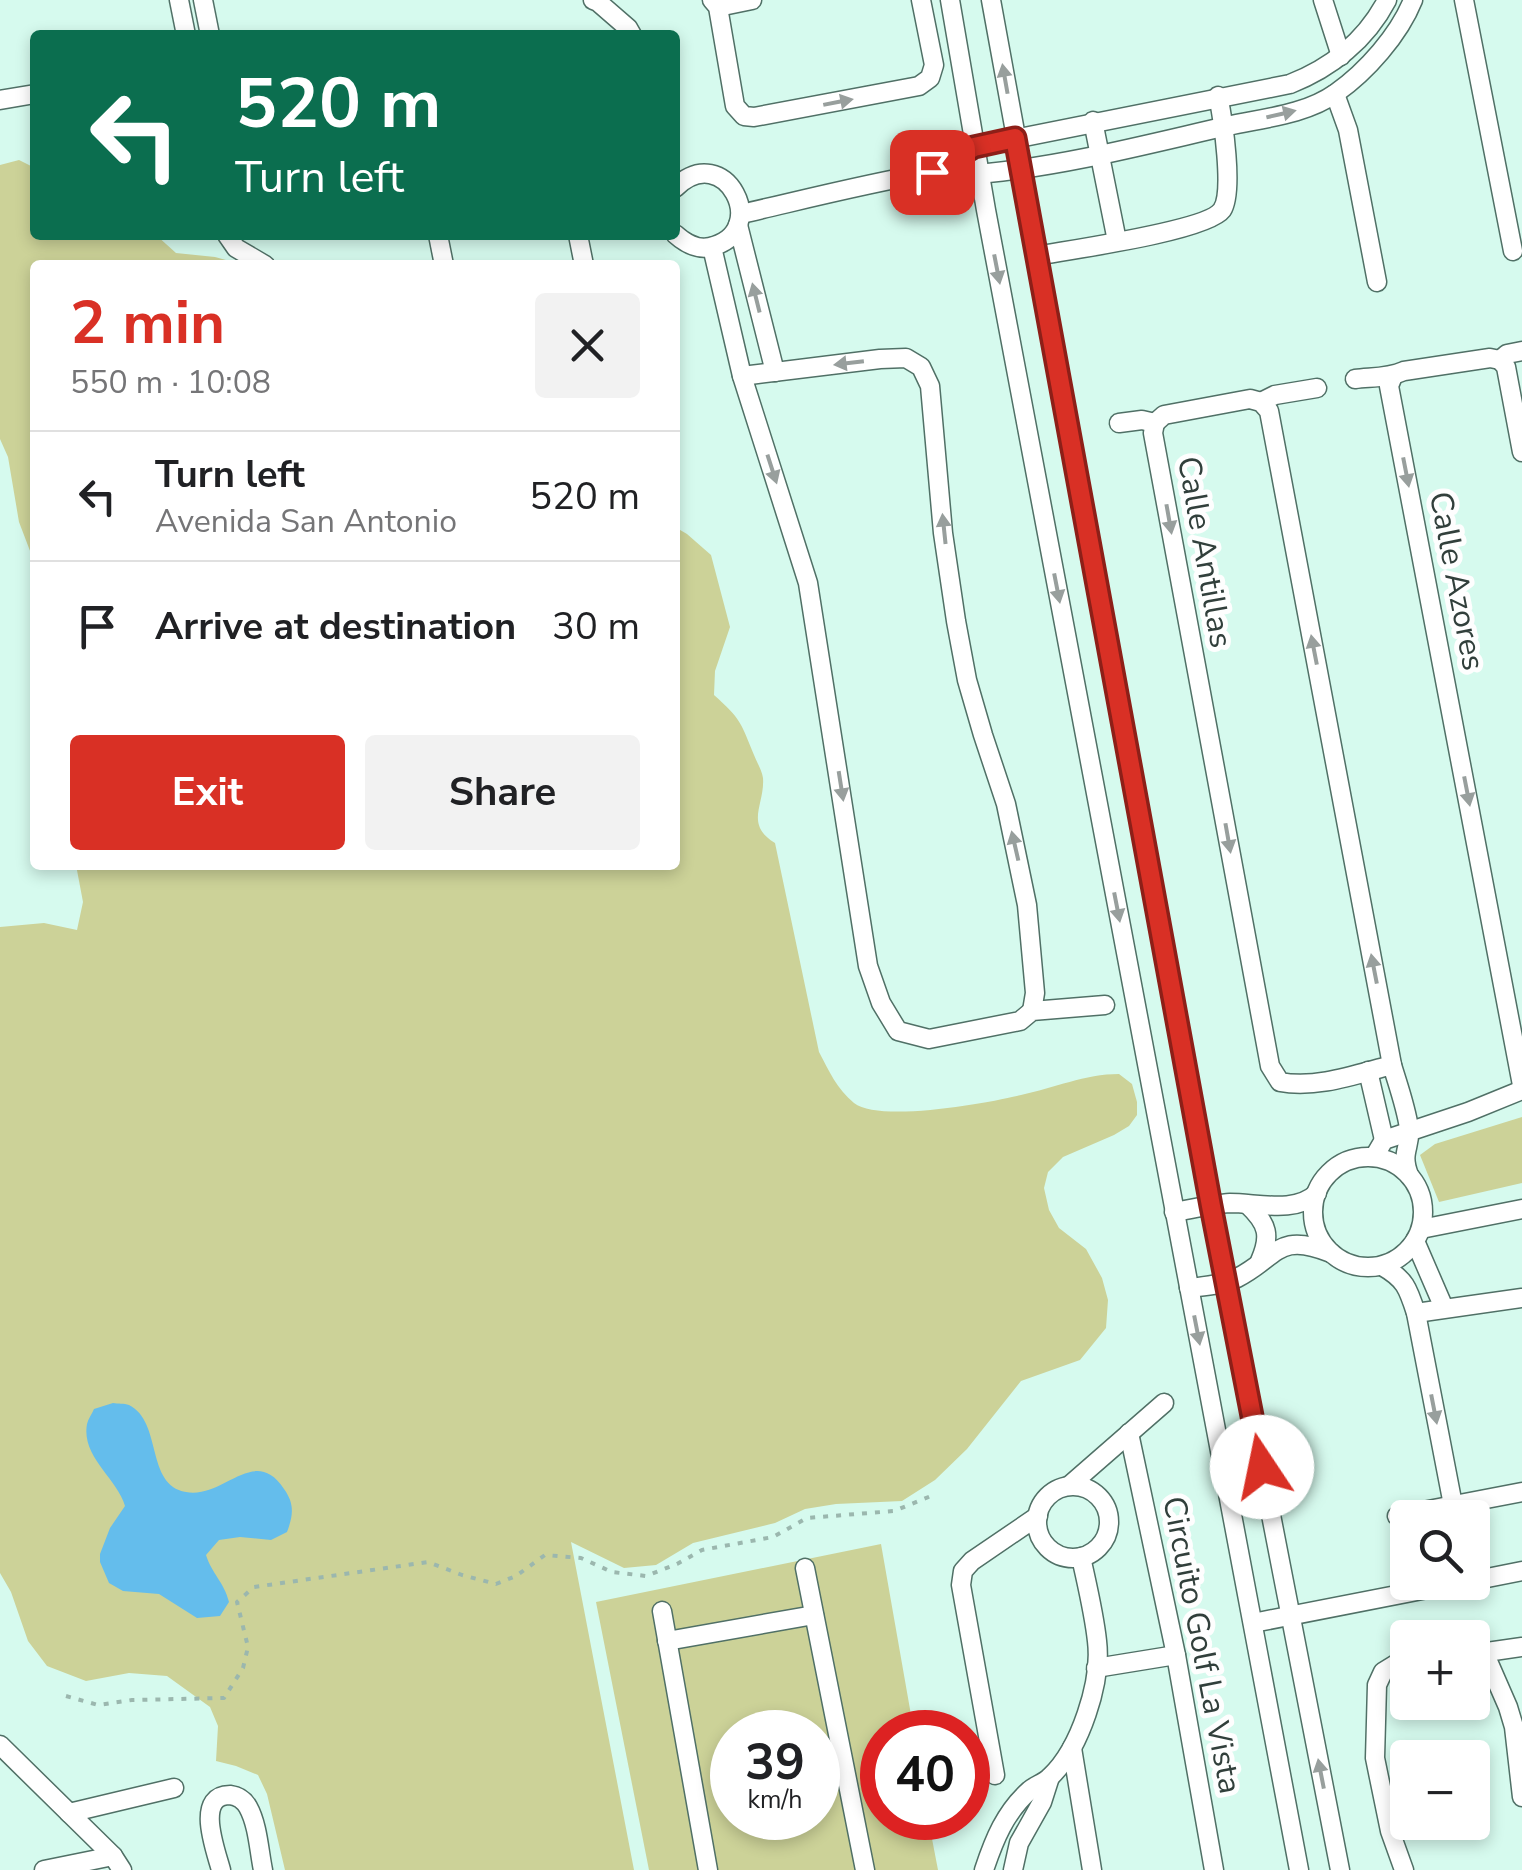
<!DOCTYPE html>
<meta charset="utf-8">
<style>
body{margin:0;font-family:"Nunito Sans",sans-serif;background:#f2f2f2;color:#202124;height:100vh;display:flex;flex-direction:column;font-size:38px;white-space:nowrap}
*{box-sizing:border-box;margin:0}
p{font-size:32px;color:#757577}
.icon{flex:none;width:55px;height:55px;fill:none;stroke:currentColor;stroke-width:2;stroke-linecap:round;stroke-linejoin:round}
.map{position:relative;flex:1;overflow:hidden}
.details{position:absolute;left:30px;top:260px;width:650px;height:610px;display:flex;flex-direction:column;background:#fff;border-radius:10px;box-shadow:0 5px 15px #0003}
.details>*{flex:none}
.banner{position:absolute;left:30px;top:30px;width:650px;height:210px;border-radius:10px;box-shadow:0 5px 15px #0003;background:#0b6e4f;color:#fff;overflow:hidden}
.fabs{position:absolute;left:1390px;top:1500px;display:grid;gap:20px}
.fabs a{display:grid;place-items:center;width:100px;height:100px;border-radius:10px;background:#fff;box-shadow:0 5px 15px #0003;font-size:50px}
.speed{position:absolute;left:710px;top:1710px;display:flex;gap:20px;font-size:50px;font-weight:700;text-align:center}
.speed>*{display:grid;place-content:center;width:130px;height:130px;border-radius:50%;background:#fff;box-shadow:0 5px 15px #0003;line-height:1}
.speed small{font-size:25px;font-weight:400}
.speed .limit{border:15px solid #d22;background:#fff;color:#111}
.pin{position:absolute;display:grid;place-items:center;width:85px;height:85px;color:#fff;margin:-42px;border-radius:20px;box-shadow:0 5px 15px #0006}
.me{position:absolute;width:110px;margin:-55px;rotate:349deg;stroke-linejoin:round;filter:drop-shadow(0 0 8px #0008)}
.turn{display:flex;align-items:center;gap:35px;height:210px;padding:0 40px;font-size:45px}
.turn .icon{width:130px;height:130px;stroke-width:2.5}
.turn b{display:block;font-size:70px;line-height:85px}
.round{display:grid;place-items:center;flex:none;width:105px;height:105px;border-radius:10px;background:#f2f2f2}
.headline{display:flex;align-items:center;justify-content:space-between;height:170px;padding:0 40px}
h1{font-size:60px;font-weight:700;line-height:75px;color:#d93025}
.button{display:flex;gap:20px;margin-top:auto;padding:20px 40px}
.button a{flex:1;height:115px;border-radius:10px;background:#d93025;color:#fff;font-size:40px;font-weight:700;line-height:115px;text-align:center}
.button a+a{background:#f2f2f2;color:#202124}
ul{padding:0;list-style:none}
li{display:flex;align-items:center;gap:30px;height:130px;padding:0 40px;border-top:2px solid #e0e0e0}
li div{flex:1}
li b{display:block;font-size:38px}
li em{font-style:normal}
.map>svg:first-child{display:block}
.green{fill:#ccd298;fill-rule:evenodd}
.water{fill:#64bdec}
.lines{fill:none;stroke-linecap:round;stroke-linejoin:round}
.minor-casing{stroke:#507066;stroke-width:21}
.path{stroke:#9bb7ae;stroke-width:4;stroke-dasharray:5 8;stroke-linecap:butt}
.minor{stroke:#fff;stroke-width:18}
.oneway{fill:#989f9d}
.route-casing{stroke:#8d1f18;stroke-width:25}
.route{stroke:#d93025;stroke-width:18}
.labels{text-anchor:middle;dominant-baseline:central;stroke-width:10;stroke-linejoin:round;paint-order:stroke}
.street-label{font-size:32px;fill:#313f3b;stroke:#fefefe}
</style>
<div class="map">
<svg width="1522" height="1870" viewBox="0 0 1522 1870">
<rect width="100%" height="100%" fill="#d6faee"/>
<g class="green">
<polygon points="19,160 35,168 35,235 156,235 176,253 215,257 244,265 35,265 35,564 19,522 8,457 0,439 0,165"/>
<path d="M675,527l12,7 24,21 19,72 -15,44 -1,24c27,24 27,28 40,60 3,8 8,15 9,23 2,27 -19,46 12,65l44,209c10,19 18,37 35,51 26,20 134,0 167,-8 33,-7 64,-21 98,-21l13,10 5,18v13l-8,11 -15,9 -51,22 -15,15 -4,16 5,22 10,18 27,21 16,29 6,22 -2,28 -26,32 -59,21 -54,68 -32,31 -33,21 -66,3 -31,5 -30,14 -82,20 -37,22 -32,3 -53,-26 63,328h-349l-18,-76 -9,-19 -22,-9 -20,-5 2,-35 -8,-19 -43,-31 -38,-3 -43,8 -39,-15 -19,-25 -17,-49 -11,-19v-646l44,-4 33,7 6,-28 -7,-37h599z"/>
<polygon points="1522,1117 1522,1183 1439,1202 1420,1155 1435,1144"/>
<path d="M881,1544l33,188h-32v86h46l10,52h-289l-53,-268zM732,1732h86v86h-86z"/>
</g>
<path class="water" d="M113,1403c5,1 11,0 16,2 34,17 16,80 57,87 38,7 68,-48 98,-3 11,15 9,27 3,43l-16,8 -31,-3 -21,3 -13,15c6,19 18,27 23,47l-9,14 -23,2 -38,-24 -36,-3 -14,-8 -9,-21v-8l10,-26 15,-22c-8,-28 -44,-49 -38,-82 1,-5 5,-10 7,-15z"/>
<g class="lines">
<g class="minor-casing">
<g id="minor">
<polyline points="179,0 186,35"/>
<polyline points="203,0 210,35"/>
<polyline points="593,0 598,2 628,28 632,35"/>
<polyline points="712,0 718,7 735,106 744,116 754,117 919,86 930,78 934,65 921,0"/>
<polyline points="950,0 986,210 1299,1870"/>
<polyline points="991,0 1211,1206 1340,1870"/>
<polyline points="1323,0 1341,56"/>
<polyline points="1464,0 1513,251"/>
<polyline points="718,7 752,0"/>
<polyline points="1335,94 1348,130 1377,282"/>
<polyline points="0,100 35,94"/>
<polyline points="1093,121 1117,241"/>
<path d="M933,171l41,-24 316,-63c41,-16 76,-44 97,-84"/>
<path d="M675,188c50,-50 98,45 35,59 -14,3 -25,-4 -35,-13"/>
<path d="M741,214c61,-14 123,-30 186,-41 20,-4 41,3 61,0 80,-8 160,-29 239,-47 36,-8 78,-11 109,-33 30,-21 63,-58 77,-93"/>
<polyline points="738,225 775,372"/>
<polyline points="227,235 236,248 265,265"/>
<polyline points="438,235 444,265"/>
<polyline points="578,235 584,265"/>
<polyline points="712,247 742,376 808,583 868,966 881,1003 898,1031 929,1039 1020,1021 1032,1011 1105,1005"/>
<path d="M1036,256c32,-6 171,-25 186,-46 12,-18 1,-91 -4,-114"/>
<polyline points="1500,360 1506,367 1522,452"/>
<polyline points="1500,360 1507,354 1522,351"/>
<polyline points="742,376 880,359 906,358 921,367 930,386 943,533 956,621 967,680 983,735 1006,804 1027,905 1035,993 1032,1011"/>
<polyline points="1393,376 1389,386 1522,1085"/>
<path d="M1355,379c17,-2 34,-1 49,-8l86,-13 10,2"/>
<polyline points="1261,402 1275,395 1317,388"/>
<polyline points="1119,423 1142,420 1155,423"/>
<path d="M1155,423l9,-8 86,-16 11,3 8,9 123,654c6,20 14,42 17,63 2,20 -9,24 0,47"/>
<path d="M1155,423l-2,10 117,633 10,16c37,7 77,-8 112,-17"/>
<polyline points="1368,1071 1384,1140"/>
<polyline points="1374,1157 1384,1140 1468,1112 1522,1090"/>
<circle cx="1368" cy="1212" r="55"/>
<path d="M1248,1205c20,19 23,31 12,56"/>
<path d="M1174,1212c18,-3 38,-8 56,-9 28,0 65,11 87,-10"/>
<polyline points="1421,1229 1522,1209"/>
<polyline points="1415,1241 1444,1308"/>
<path d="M1382,1266c23,13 26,22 34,47l37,192"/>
<path d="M1189,1288c16,-2 34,-3 48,-10 41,-21 40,-47 94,-25"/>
<polyline points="1416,1313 1522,1298"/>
<polyline points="1129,1433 1176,1655 1214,1870"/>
<polyline points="1070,1485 1164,1403"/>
<circle cx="1073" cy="1522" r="36"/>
<polyline points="1397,1516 1522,1492"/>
<polyline points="805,1568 865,1870"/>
<polyline points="1472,1581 1522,1571"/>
<polyline points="662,1611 708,1870"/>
<polyline points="1253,1623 1463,1582"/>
<polyline points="667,1641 814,1615"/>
<polyline points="1484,1652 1508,1707 1514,1727 1522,1797"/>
<polyline points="1473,1654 1522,1647"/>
<polyline points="1096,1668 1176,1655"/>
<polyline points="0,1745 113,1856 122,1870"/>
<polyline points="1072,1748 1092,1870"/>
<polyline points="995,1775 961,1585 963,1571 972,1561 1038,1516"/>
<polyline points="69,1813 174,1788"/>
<polyline points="44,1870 113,1856"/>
<path d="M221,1870c-5,-19 -27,-75 9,-75 8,1 14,5 18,12 10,18 11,44 15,63"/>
<path d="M984,1870c10,-30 21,-58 46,-80 6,-5 14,-7 20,-13 30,-28 52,-95 47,-136 -3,-28 -10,-56 -16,-84"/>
<polyline points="1013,1870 1019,1843 1042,1802 1050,1777"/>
<polyline points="1404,1870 1390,1831 1375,1758 1377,1685 1383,1672 1396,1664 1408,1663"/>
</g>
</g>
<polyline class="path" points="66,1696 98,1705 132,1700 224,1698 243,1668 248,1647 237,1602 254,1587 428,1562 462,1575 496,1584 516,1576 545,1555 581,1558 612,1572 646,1576 677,1564 702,1550 773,1537 807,1518 894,1511 931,1496"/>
<use href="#minor" class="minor"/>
</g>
<defs><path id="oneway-solid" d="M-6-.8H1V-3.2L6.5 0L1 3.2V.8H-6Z" transform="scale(2.5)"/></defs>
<g class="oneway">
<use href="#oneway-solid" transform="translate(1005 79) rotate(-100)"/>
<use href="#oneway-solid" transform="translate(838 102) rotate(-11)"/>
<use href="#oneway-solid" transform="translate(1281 114) rotate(-13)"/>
<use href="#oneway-solid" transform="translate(997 269) rotate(79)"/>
<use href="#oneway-solid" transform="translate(756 298) rotate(-104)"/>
<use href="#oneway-solid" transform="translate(849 363) rotate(173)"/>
<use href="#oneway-solid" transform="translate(772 469) rotate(72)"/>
<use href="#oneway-solid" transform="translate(1406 472) rotate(79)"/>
<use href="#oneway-solid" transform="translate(1169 519) rotate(80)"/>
<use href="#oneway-solid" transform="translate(944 529) rotate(-96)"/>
<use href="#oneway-solid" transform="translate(1057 588) rotate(79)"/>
<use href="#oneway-solid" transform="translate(1314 650) rotate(-101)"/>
<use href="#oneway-solid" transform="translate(841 786) rotate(81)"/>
<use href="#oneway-solid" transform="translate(1467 791) rotate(79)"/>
<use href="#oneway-solid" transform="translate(1228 838) rotate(80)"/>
<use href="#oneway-solid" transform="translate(1015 846) rotate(-103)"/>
<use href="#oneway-solid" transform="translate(1117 907) rotate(79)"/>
<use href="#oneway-solid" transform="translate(1374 969) rotate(-101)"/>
<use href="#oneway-solid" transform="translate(1197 1330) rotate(79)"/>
<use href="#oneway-solid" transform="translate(1434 1409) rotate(79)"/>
<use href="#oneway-solid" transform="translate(1321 1774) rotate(-101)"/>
</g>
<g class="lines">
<g class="route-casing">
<polyline id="route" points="932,172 974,147 1015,138 1211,1206 1262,1467"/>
</g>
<use href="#route" class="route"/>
</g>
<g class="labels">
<g class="street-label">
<text transform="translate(1205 552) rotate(80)">Calle Antillas</text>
<text transform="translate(1457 581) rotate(79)">Calle Azores</text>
<text transform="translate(1202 1645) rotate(79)">Circuito Golf La Vista</text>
</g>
</g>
</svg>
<div class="fabs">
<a><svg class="icon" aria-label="search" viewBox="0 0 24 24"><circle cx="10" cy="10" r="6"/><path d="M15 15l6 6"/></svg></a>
<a>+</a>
<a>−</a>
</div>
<div class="speed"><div>39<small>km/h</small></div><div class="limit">40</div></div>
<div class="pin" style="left:932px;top:172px;background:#d93025"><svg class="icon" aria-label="arrive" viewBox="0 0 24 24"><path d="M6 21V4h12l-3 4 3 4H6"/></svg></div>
<svg class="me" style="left:1262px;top:1467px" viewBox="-20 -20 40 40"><circle r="19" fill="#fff"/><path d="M0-13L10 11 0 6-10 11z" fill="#d93025"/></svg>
<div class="banner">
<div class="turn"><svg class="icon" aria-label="left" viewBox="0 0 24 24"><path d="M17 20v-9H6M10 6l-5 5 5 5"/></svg><div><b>520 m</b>Turn left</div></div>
</div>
<section class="details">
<div class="headline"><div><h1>2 min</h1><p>550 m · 10:08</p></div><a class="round"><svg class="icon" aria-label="close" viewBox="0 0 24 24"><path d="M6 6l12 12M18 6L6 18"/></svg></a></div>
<ul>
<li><svg class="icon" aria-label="left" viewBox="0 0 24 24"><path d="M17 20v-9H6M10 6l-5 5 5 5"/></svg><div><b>Turn left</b><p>Avenida San Antonio</p></div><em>520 m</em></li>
<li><svg class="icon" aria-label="arrive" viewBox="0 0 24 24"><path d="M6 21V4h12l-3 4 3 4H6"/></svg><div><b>Arrive at destination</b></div><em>30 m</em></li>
</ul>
<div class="button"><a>Exit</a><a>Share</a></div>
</section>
</div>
